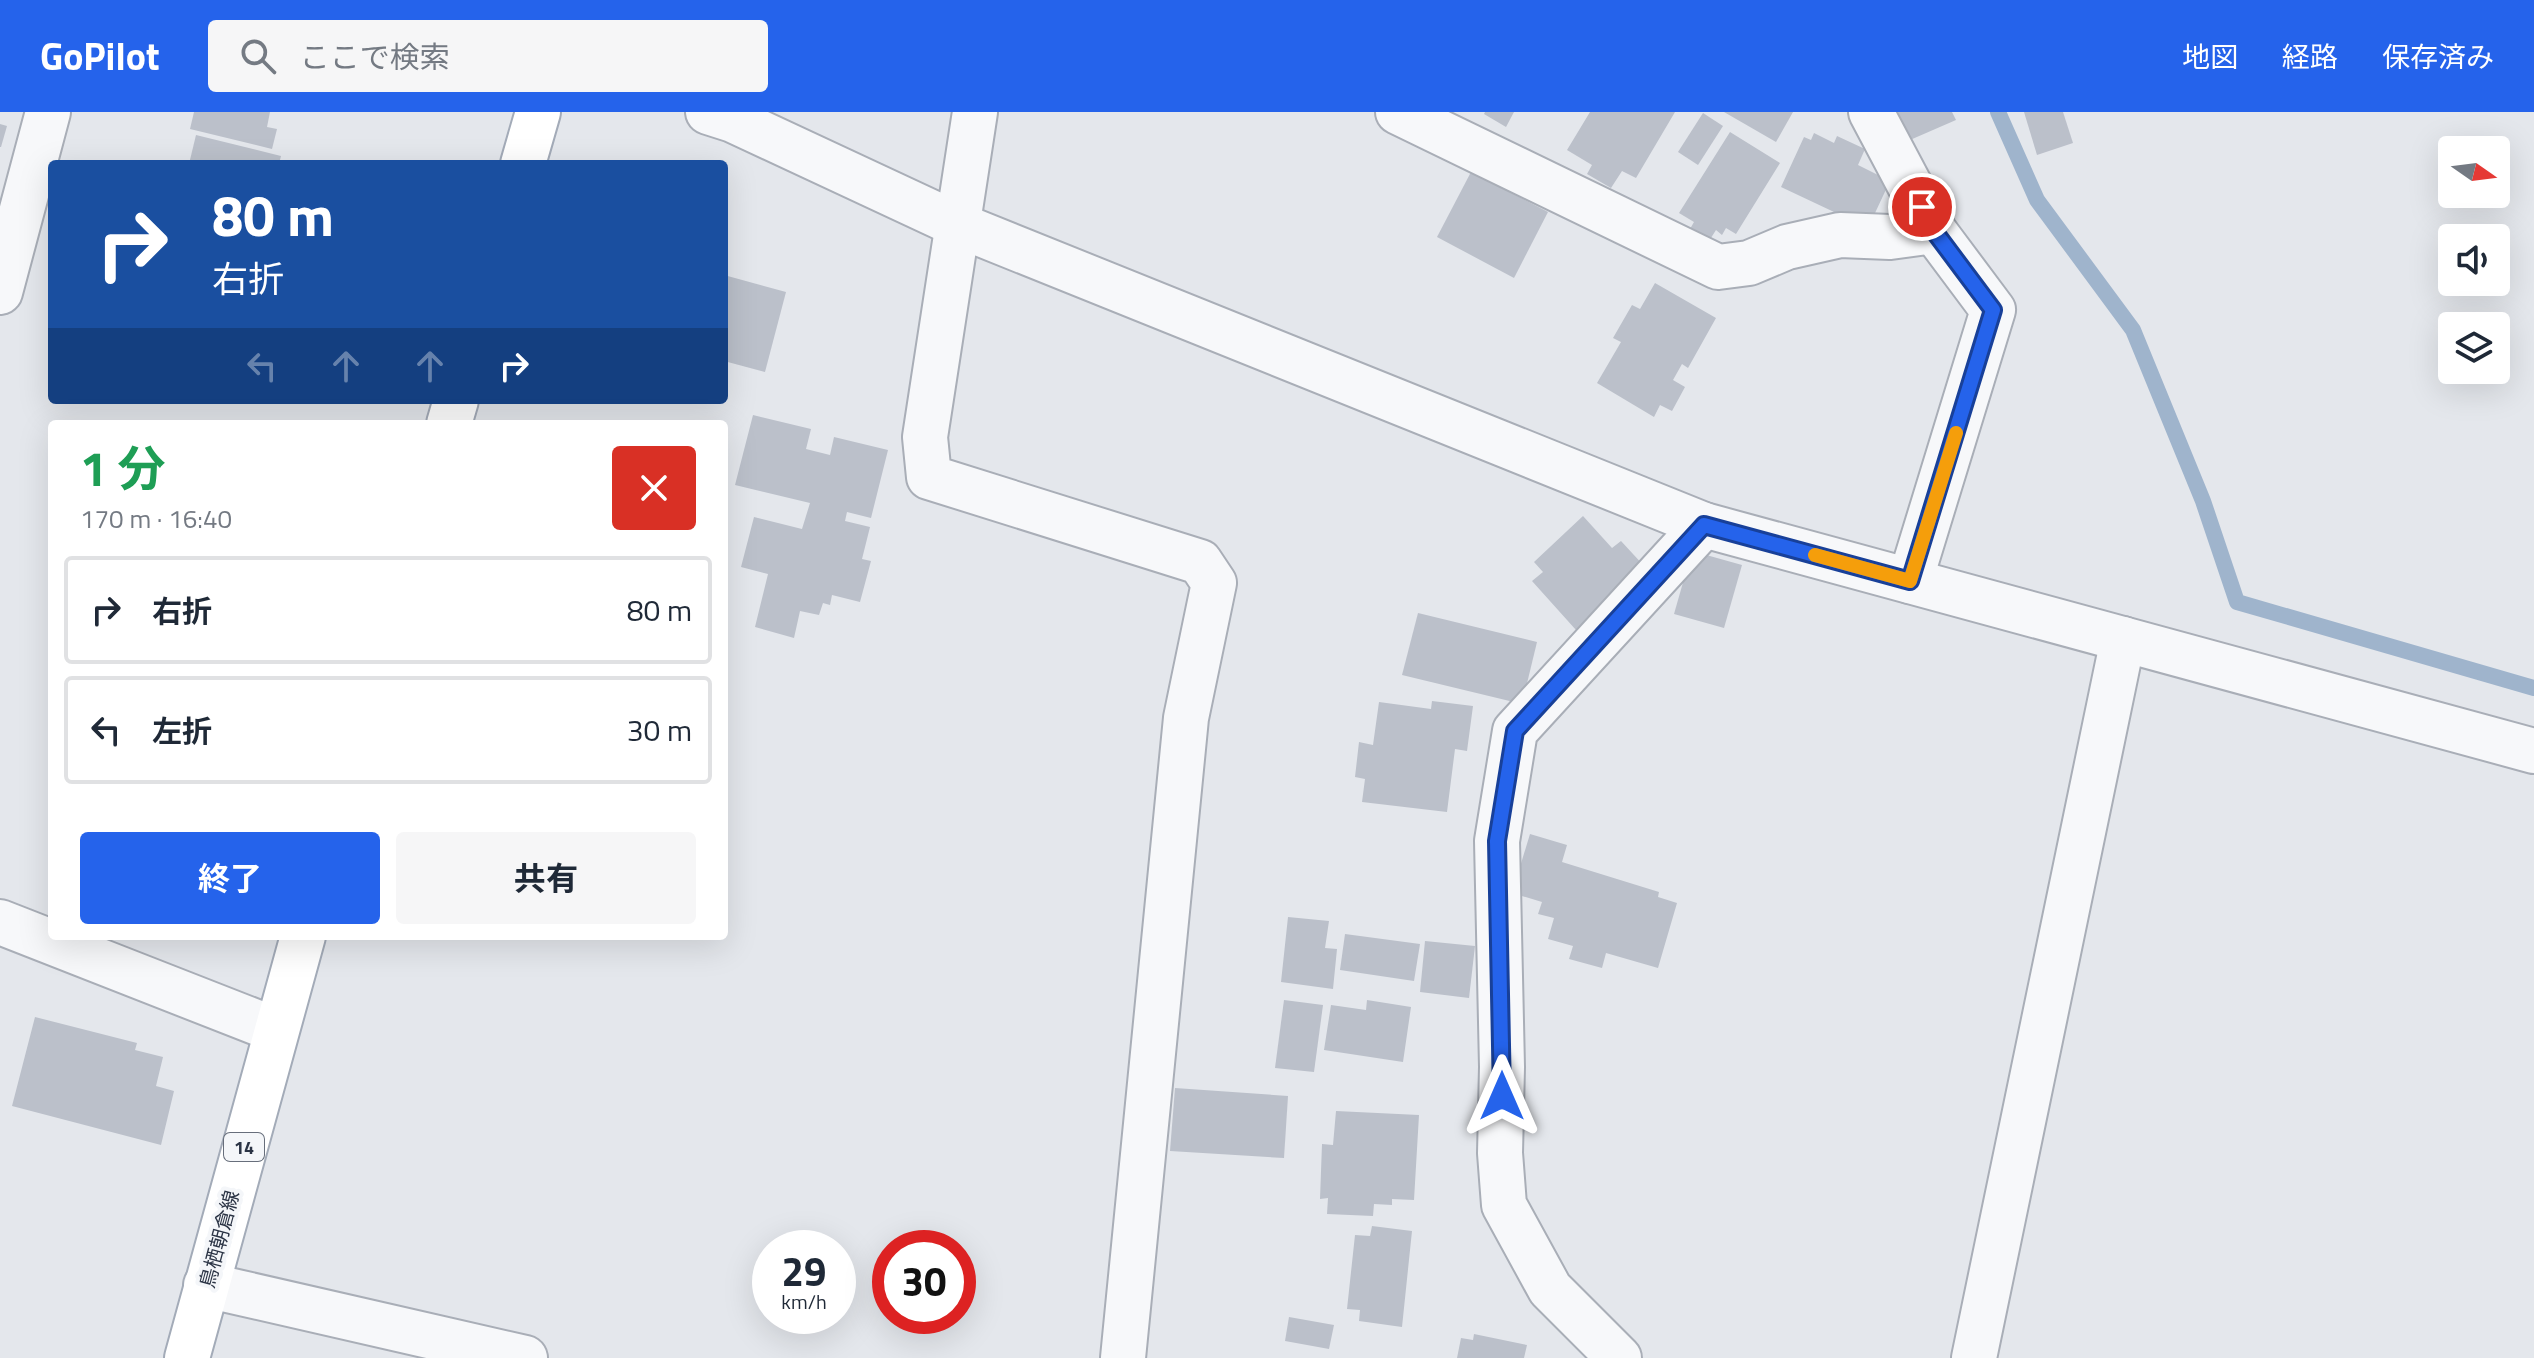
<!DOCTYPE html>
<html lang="ja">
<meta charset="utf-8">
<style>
body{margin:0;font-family:"Titillium Web","Noto Sans JP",sans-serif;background:#f6f6f7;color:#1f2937;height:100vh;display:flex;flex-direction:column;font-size:30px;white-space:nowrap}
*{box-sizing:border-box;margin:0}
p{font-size:26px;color:#747a83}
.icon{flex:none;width:44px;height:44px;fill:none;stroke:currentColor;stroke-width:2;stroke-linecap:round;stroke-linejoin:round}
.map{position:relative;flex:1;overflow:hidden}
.sheet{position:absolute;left:48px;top:308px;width:680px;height:520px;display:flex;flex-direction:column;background:#fff;border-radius:8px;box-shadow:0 8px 32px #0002}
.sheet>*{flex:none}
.top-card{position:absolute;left:48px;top:48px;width:680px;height:244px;border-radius:8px;box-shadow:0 8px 32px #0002;background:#1a4fa0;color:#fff;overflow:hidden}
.needle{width:52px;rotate:104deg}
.tools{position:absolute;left:2438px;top:24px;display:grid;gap:16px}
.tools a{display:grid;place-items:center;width:72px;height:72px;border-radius:8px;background:#fff;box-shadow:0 8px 32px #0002;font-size:40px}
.speed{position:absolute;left:752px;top:1118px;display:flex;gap:16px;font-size:40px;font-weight:700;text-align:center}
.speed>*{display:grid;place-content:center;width:104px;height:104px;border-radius:50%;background:#fff;box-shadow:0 8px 32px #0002;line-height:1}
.speed small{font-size:20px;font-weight:400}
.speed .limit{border:12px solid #d22;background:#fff;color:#111}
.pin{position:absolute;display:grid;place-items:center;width:68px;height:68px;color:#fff;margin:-34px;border:4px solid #fff;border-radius:50%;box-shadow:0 2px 8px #0007}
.me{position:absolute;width:88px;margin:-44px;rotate:0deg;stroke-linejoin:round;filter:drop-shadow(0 0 6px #0008)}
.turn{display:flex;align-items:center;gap:28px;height:168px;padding:0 32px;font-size:36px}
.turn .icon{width:104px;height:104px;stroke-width:2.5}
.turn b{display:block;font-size:56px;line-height:68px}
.lanes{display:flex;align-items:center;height:76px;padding:0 32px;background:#0003;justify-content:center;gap:40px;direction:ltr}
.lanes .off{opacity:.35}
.round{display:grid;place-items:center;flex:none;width:84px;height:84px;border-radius:8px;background:#f6f6f7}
.overview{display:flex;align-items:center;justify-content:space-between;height:136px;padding:0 32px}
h1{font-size:48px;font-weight:700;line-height:60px;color:#1e9e55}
.action{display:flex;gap:16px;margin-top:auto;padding:16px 32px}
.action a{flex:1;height:92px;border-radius:8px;background:#2563eb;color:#fff;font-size:32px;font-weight:700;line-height:92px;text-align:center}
.action a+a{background:#f6f6f7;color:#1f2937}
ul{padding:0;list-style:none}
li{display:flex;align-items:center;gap:24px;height:108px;margin:0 16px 12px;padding:0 16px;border:4px solid #e0e1e3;border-radius:8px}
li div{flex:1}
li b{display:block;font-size:30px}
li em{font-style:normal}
header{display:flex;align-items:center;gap:48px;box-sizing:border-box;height:112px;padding:0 40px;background:#2563eb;color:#fff}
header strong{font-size:38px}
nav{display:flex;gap:44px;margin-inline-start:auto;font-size:28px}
.search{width:560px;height:72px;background:#f6f6f7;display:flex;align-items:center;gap:20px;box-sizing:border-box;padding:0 28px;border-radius:8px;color:#747a83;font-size:30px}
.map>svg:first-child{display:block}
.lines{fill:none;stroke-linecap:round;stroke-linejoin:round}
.stream{stroke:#9fb4cc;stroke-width:16}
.building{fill:#bbc0ca}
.minor-casing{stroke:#a9aeb7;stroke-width:48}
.major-casing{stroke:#a3abb8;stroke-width:48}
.minor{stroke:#f7f8fa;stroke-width:44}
.major{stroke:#fff;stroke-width:44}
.route-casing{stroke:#184099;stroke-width:20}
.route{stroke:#2563eb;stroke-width:14}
.slow{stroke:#f59e0b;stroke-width:14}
.labels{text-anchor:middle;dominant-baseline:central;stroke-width:8;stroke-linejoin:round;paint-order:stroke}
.shield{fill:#f4f6f9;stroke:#676e7b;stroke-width:2}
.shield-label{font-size:18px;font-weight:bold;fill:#2b3445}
.street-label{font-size:20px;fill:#2b3445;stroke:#f4f6f9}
</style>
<header>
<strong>GoPilot</strong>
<div class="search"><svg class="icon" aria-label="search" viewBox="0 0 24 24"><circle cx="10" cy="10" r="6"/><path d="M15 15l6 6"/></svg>ここで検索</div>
<nav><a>地図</a><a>経路</a><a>保存済み</a></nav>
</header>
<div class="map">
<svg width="2534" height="1246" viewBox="0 0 2534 1246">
<rect width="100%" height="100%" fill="#e4e7ec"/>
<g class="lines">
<polyline class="stream" points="1998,0 2037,88 2133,218 2203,389 2237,490 2534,576"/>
</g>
<g class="building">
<polygon points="194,0 270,0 267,15 277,17 272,37 190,17"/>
<polygon points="1485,0 1514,0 1506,15 1484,2"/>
<polygon points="1590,0 1675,0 1636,66 1622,59 1611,76 1587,62 1592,53 1567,38"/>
<polygon points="1724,0 1793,0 1776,30"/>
<polygon points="1898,0 1952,0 1956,8 1910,28"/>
<polygon points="2024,0 2063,0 2073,31 2037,43"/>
<polygon points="1703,1 1723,14 1698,53 1678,40"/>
<polygon points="0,12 7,14 1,35 0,35"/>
<polygon points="1730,20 1780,51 1736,122 1726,116 1722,123 1716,118 1709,129 1690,117 1694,110 1679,101"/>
<polygon points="1814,21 1834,31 1837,24 1865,37 1858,53 1890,69 1868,116 1781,75 1804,25 1811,28"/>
<polygon points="196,23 281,44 279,52 189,52"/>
<polygon points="1471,60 1548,100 1514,166 1437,125"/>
<polygon points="724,163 786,180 765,260 724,249"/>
<polygon points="1655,171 1716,206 1688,256 1682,252 1673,268 1685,275 1672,299 1660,293 1654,305 1597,271 1621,230 1613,226 1632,193 1640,197"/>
<polygon points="753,303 811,317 806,337 830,343 834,325 888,338 871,406 847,400 845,409 870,415 862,447 871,449 860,490 832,483 830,493 823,491 819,503 800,499 794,526 755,515 768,462 741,455 754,405 802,417 810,391 735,373"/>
<polygon points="1583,404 1612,436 1621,429 1645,455 1576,518 1532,469 1543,460 1534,450"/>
<polygon points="1692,439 1742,453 1724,516 1674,502"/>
<polygon points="1418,501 1537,530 1522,592 1402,563"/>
<polygon points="1432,589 1473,594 1467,639 1455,637 1447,700 1362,690 1365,667 1355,665 1359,630 1373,633 1379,590 1431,597"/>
<polygon points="1530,722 1567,733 1562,750 1659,780 1658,785 1677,791 1658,856 1606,841 1602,856 1569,847 1573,834 1548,827 1554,806 1538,802 1542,790 1512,781"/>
<polygon points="1288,805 1329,809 1325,836 1337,837 1333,877 1281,870"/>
<polygon points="1345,822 1420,832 1414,869 1340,858"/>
<polygon points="1425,829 1475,834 1469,886 1420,880"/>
<polygon points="1284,888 1323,893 1314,960 1275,956"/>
<polygon points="1367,888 1411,895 1403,950 1324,938 1331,893 1366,898"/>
<polygon points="35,905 137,931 135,938 163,945 156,974 174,979 161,1033 12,994"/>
<polygon points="1175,976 1288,984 1284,1046 1170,1039"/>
<polygon points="1336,999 1419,1003 1414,1088 1392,1087 1392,1093 1374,1092 1373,1104 1327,1102 1328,1086 1320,1087 1322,1032 1333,1033"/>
<polygon points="1372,1114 1412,1119 1402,1215 1359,1209 1360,1198 1347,1197 1355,1123 1370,1124"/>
<polygon points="1289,1205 1334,1213 1329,1237 1285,1229"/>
<polygon points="1474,1222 1527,1233 1524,1246 1457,1246 1461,1226 1473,1228"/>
</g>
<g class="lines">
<g class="minor-casing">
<g id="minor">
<polyline points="708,0 733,8 956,112 1704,413 2534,639"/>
<polyline points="975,0 925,325 929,365 1200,450 1214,471 1186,606 1123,1246"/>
<polyline points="1398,0 1718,155 1749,151 1787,135 1840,123 1890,125 1934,119"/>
<polyline points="1871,0 1934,119 1993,198 1910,469"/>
<polyline points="0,180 48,0"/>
<polyline points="0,810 276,918"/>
<polyline points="206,1173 525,1246"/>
<polyline points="1619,1246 1550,1177 1504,1093 1500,1041 1502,955 1497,729 1515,619 1704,413"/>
<polyline points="1974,1246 2123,527"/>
</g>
</g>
<g class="major-casing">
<g id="major">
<polyline points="523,52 538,0"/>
<polyline points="449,312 456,288"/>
<polyline points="187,1246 303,824"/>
</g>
</g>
<use href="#minor" class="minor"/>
<use href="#major" class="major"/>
</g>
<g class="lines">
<g class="route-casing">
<polyline id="route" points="1502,984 1497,729 1515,619 1704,413 1910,469 1993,198 1934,119 1922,95"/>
</g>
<use href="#route" class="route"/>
<polyline class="slow" points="1815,443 1910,469 1956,321"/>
</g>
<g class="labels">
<rect class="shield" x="224" y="1021" width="40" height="28" rx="6"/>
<g class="shield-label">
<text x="244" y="1035">14</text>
</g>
<g class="street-label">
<text transform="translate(219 1127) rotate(-75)">鳥栖朝倉線</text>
</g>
</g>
</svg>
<div class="tools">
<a><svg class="needle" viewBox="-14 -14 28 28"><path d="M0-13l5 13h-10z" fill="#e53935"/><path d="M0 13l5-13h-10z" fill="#747a83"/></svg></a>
<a><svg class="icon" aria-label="sound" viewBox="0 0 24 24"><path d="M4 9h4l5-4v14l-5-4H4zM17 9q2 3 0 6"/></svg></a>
<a><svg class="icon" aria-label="layers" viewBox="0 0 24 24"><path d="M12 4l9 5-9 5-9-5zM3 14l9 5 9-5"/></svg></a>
</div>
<div class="speed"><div>29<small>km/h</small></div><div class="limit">30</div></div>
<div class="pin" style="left:1922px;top:95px;background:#d93025"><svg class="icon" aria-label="arrive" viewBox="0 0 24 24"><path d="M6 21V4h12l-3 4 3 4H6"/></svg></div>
<svg class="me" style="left:1502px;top:984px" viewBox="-20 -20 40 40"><path d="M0-17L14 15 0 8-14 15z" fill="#2563eb" stroke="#fff" stroke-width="4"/></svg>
<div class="top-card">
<div class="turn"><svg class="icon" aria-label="right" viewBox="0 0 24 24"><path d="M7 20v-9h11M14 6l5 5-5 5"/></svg><div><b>80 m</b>右折</div></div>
<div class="lanes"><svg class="icon off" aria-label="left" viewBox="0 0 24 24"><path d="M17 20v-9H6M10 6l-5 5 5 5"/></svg><svg class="icon off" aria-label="ahead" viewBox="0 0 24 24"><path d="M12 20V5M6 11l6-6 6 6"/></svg><svg class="icon off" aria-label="ahead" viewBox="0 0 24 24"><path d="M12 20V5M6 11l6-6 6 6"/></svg><svg class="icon" aria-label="right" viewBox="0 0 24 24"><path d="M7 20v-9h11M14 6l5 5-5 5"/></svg></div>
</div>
<section class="sheet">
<div class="overview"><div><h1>1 分</h1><p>170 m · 16:40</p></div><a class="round" style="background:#d93025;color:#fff"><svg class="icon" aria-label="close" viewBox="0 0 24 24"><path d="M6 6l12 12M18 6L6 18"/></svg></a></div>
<ul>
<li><svg class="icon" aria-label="right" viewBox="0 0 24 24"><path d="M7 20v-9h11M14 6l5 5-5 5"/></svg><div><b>右折</b></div><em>80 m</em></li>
<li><svg class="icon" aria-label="left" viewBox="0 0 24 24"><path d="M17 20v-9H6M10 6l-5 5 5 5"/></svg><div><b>左折</b></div><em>30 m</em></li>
</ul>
<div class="action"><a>終了</a><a>共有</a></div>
</section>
</div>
